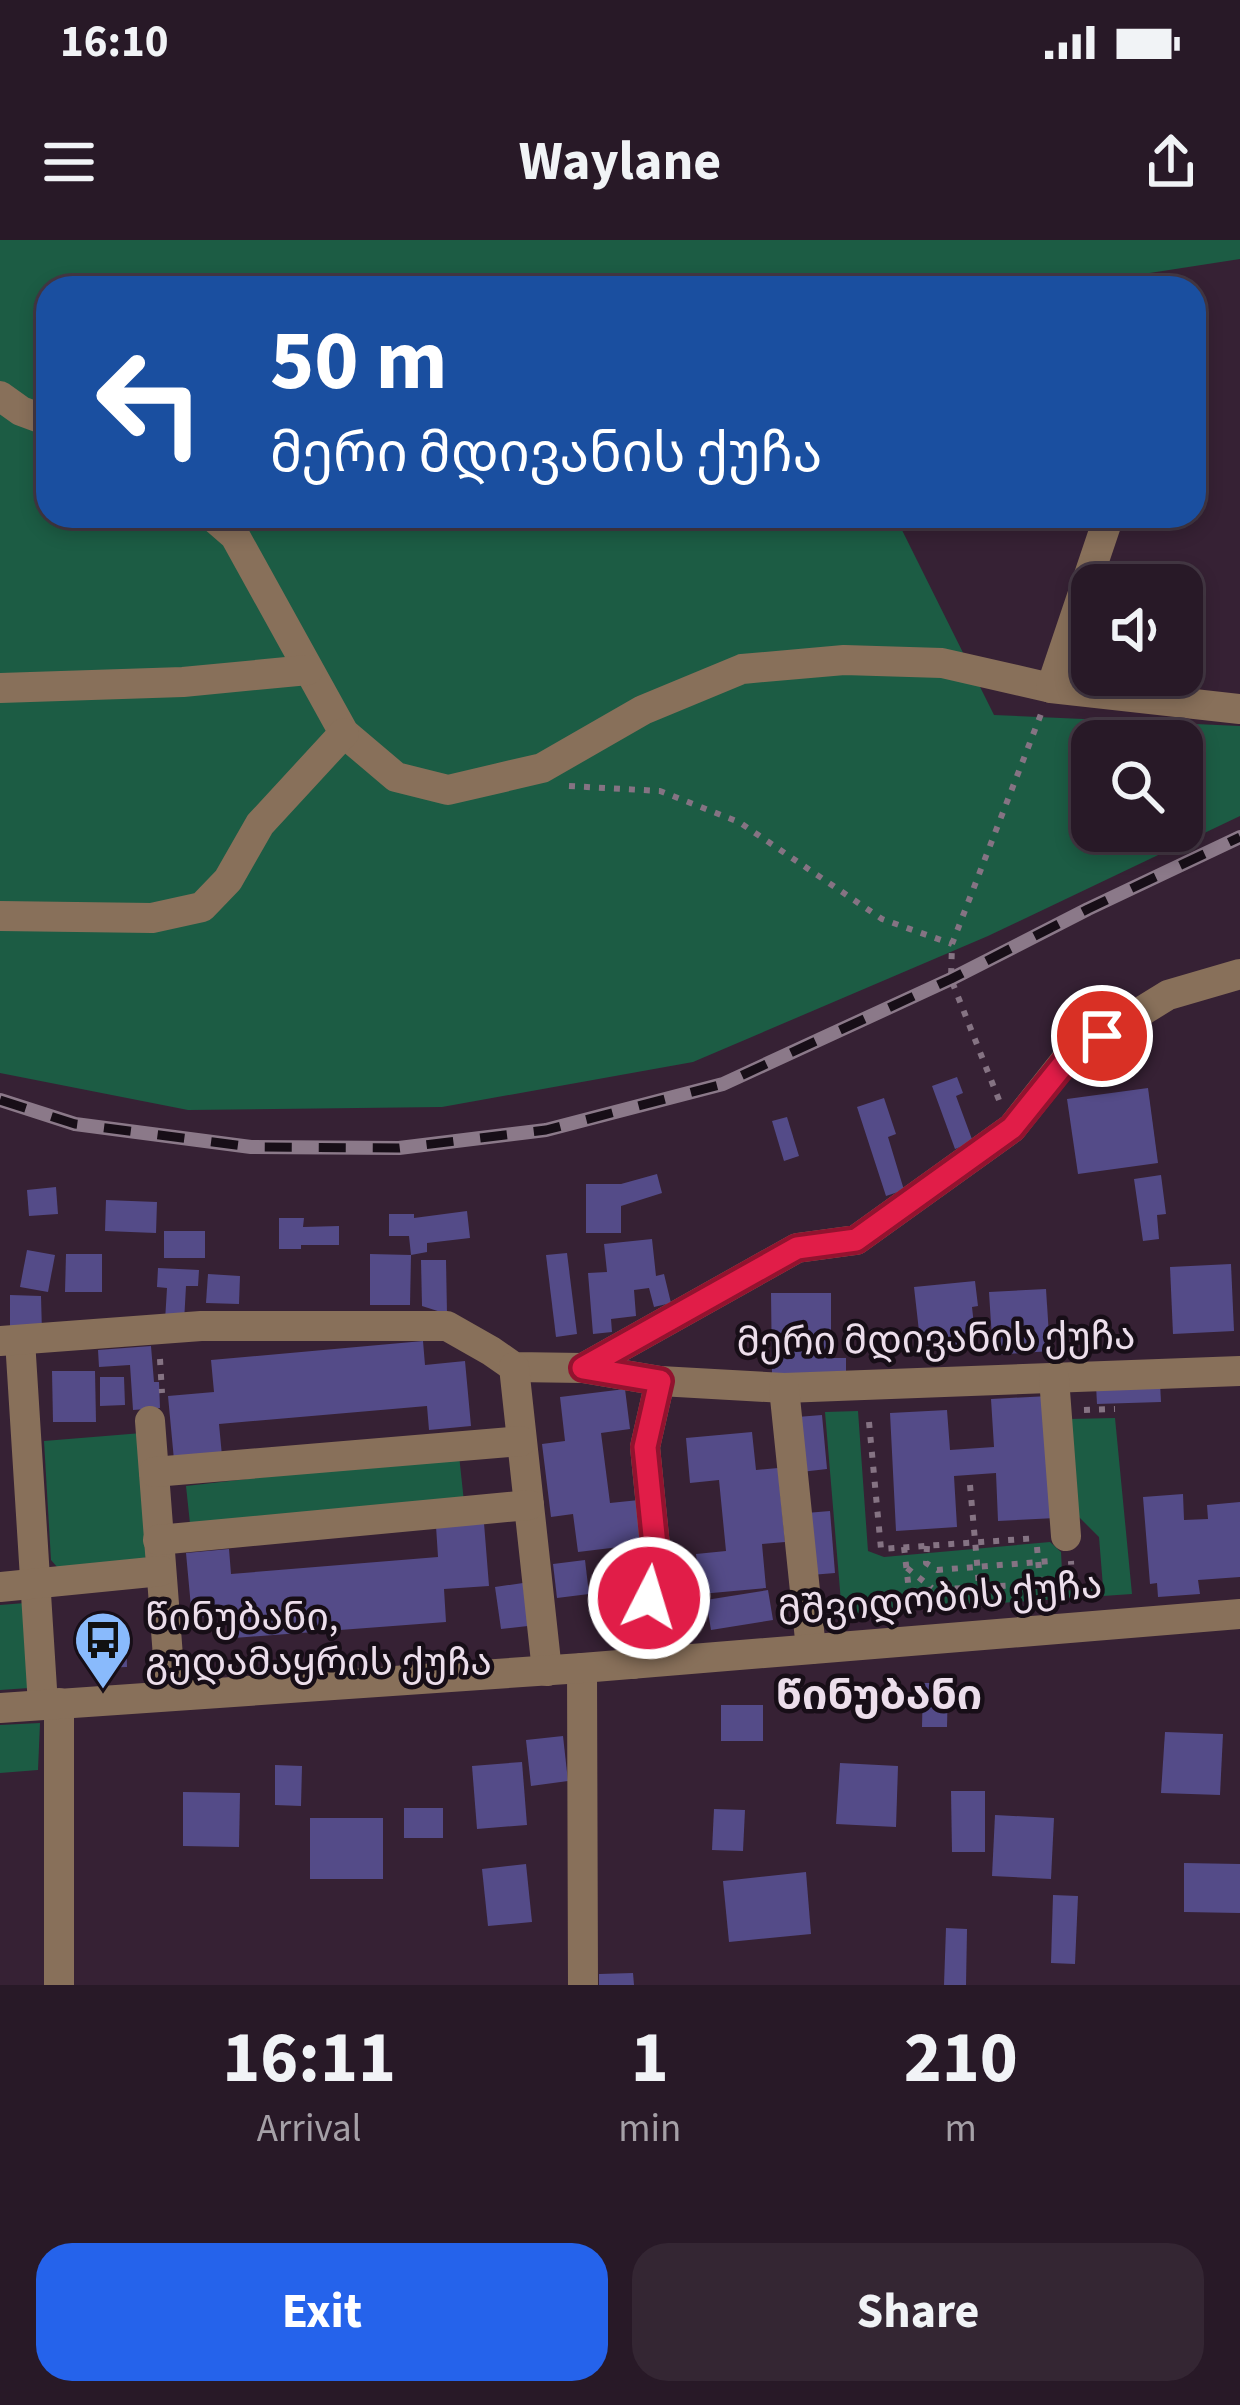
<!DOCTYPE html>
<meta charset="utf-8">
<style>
body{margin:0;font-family:"Source Sans 3","Noto Sans Georgian",sans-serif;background:#342633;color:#f1f3f6;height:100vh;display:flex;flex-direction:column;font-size:45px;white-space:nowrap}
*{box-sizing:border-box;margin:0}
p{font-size:39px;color:#a5a0a7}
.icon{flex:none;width:66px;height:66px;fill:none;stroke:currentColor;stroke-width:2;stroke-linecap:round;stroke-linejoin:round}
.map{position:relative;height:1745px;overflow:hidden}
.side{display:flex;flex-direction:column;background:#281927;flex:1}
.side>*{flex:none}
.top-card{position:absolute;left:36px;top:36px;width:1170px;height:252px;border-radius:36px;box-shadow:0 6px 18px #0003,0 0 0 3px #443844;background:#1a4fa0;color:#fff;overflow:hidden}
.tools{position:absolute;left:1071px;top:324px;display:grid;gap:24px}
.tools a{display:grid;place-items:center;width:132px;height:132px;border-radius:24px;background:#281927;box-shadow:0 6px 18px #0003,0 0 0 3px #443844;font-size:60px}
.pin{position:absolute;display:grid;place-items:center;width:102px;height:102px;color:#fff;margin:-51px;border:6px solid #fff;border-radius:50%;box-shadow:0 3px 12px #0007}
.me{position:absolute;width:132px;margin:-66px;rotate:5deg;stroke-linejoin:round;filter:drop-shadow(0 0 9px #0008)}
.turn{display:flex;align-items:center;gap:42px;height:252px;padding:0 36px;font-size:54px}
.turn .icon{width:156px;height:156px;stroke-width:2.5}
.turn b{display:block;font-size:84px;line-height:102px}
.eta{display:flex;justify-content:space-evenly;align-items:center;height:204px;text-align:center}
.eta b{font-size:72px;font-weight:700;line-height:84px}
.cta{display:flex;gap:24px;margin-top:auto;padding:24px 36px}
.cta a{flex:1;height:138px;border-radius:36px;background:#2563eb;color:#fff;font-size:48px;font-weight:700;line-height:138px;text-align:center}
.cta a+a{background:#342633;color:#f1f3f6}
.status{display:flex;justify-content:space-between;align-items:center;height:84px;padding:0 60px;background:#281927;direction:ltr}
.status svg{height:33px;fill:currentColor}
header{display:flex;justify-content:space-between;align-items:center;height:156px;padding:0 36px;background:#281927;font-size:54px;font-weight:700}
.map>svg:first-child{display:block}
.green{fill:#1c5c44;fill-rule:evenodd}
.building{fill:#544b88}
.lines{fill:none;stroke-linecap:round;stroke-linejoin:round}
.path{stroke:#857383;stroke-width:6;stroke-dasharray:6 9;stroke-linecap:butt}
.minor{stroke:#88705a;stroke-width:30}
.rail-casing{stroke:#8b7989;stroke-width:14}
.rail{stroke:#170e17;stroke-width:9;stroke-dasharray:27;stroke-linecap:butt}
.route-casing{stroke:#92132f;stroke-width:30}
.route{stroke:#e11d48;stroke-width:21}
.labels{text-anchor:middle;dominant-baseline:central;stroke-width:9;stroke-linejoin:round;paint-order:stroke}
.street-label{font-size:39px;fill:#ecdeeb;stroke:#170e17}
.poi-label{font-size:39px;fill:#ecdeeb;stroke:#170e17;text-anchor:start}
.neighbourhood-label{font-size:42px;font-weight:bold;fill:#ecdeeb;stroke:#170e17}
</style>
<div class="status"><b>16:10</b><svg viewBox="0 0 49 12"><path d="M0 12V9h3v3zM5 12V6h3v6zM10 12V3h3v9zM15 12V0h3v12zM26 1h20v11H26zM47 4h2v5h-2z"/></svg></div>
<header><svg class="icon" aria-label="menu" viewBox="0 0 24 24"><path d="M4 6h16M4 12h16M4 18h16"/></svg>Waylane<svg class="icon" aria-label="share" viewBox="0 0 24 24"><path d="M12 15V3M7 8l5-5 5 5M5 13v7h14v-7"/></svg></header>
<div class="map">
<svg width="1240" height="1745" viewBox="0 0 1240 1745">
<rect width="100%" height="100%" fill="#362134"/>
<g class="green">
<path d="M0,0h1240v19l-187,29h-1005v228h847l99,199 246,11v90l-252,120 -295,126 -251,45 -254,3 -188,-37zM1092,501h90v90h-90z"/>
<polygon points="858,1171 868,1311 884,1317 1050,1302 1061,1312 1063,1351 1103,1347 1099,1297 1076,1274 1069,1179 1115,1178 1132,1354 842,1374 825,1172"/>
<polygon points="142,1193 148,1312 143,1321 58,1328 51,1320 44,1201"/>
<polygon points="459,1215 464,1262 191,1293 186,1246"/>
<polygon points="25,1363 29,1448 0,1450 0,1365"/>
<polygon points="40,1483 38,1530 0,1533 0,1485"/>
</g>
<g class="building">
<polygon points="957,837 963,853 956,856 973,902 955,909 932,846"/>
<polygon points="1148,848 1158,923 1078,934 1067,859"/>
<polygon points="884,858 896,894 888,897 904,950 886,956 857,867"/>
<polygon points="787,877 799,916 784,921 772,881"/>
<polygon points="657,934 662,953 621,966 621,993 586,993 586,944 621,944"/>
<polygon points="1161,935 1166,974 1157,975 1159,999 1143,1001 1134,939"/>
<polygon points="56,947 58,974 29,976 27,950"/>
<polygon points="106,960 157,962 156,993 105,991"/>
<polygon points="467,971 470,998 427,1003 427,1012 411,1015 409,996 389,996 389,974 414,974 414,978"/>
<polygon points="279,978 304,978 303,987 339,986 339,1005 301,1005 301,1009 279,1009"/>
<rect x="164" y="991" width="41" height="27"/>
<polygon points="652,999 656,1036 664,1034 671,1063 654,1067 649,1048 634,1050 636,1076 611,1079 612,1092 593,1094 588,1033 607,1032 604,1004"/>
<polygon points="27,1010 55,1015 48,1052 20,1047"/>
<polygon points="567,1013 577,1094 556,1097 546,1015"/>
<polygon points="66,1014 102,1014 102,1052 65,1052"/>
<polygon points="370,1014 411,1015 410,1065 370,1065"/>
<polygon points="421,1020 446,1020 447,1074 422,1066"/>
<polygon points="1231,1024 1234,1091 1173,1094 1170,1027"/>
<polygon points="158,1028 199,1030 198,1046 186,1046 184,1082 165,1081 167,1048 157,1047"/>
<polygon points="208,1034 240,1036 239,1064 206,1063"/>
<polygon points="975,1041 978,1066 972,1067 976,1103 921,1109 914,1047"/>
<polygon points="1046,1049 1050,1111 993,1115 989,1052"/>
<polygon points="771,1053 831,1053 831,1118 846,1118 846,1134 772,1135"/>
<polygon points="10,1055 41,1056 42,1093 10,1093"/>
<polygon points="423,1101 425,1125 465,1121 471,1186 429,1190 427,1166 219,1184 222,1216 174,1220 168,1156 214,1152 211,1120"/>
<polygon points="151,1106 154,1142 159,1142 160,1168 133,1170 130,1125 99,1127 98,1110"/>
<polygon points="52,1131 95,1131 96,1182 53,1182"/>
<polygon points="100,1137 124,1137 125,1165 100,1166"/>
<polygon points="1160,1143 1161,1162 1097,1164 1096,1145"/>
<polygon points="625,1149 630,1189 601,1193 610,1263 639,1260 644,1304 578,1312 573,1274 551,1277 542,1204 565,1201 560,1157"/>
<polygon points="1049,1156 1056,1278 998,1281 996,1233 954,1236 957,1287 896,1291 890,1173 947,1170 950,1210 994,1207 991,1159"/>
<polygon points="822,1175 827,1229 801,1232 797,1177"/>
<polygon points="752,1192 756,1230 778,1228 785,1302 762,1304 766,1348 701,1354 696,1314 726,1311 719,1240 690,1243 686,1198"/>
<polygon points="1183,1254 1184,1280 1208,1279 1207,1265 1240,1262 1240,1337 1198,1340 1200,1354 1158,1357 1157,1343 1150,1344 1143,1257"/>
<polygon points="830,1271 835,1333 811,1335 806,1273"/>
<polygon points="484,1283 489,1346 444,1349 446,1382 234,1398 232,1375 192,1378 186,1313 229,1309 231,1334 438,1317 436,1286"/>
<polygon points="585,1320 589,1354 557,1358 553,1324"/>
<polygon points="523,1343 528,1386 501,1389 495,1347"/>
<polygon points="768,1350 773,1380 711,1390 706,1360"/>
<polygon points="126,1395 127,1427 94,1428 93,1396"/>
<polygon points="923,1443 948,1443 947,1487 922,1487"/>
<rect x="721" y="1465" width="42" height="36"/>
<polygon points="1165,1492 1223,1494 1220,1555 1161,1553"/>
<polygon points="563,1496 568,1541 531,1546 526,1500"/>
<polygon points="522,1522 527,1585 477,1589 472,1526"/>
<polygon points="840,1523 898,1526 896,1587 836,1584"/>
<polygon points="275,1525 302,1526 301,1566 275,1565"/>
<polygon points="951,1551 985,1551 985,1612 952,1612"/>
<polygon points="183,1552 240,1553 239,1607 183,1606"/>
<rect x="404" y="1568" width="39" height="30"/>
<polygon points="714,1569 745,1570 743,1611 712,1610"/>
<polygon points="995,1575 1054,1578 1051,1639 992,1636"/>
<rect x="310" y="1578" width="73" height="61"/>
<polygon points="1184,1623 1240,1624 1240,1673 1184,1672"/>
<polygon points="526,1624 532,1682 488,1686 482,1629"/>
<polygon points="806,1632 811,1694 729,1702 723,1641"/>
<polygon points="1053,1655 1078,1656 1075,1724 1051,1723"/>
<polygon points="946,1688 967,1689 966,1745 944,1745"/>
<polygon points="633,1733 634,1745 599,1745 599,1734"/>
</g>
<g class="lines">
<g class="path">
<polyline points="569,546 660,551 739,582 882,679 952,704"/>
<polyline points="999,860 951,739 952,704 1041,474"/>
<polyline points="160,1119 162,1153"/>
<polyline points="1084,1170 1115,1169"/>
<polyline points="869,1182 881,1309 1038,1298"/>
<polyline points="970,1245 981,1367"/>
<polyline points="927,1306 926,1323 937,1330 1052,1321"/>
<polyline points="904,1307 909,1351 1072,1342 1071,1321"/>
<polyline points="1037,1307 1040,1342"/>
<polyline points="907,1328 932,1348"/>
</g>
<g class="minor">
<polyline points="0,156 21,171 48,181"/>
<polyline points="212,276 235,296 344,493 396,537 448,550 542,528 643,470 742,429 844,420 942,423 1051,448 1240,469"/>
<polyline points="0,448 183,442 308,430"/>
<polyline points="1051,448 1109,276"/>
<polyline points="0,676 152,678 202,667 228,640 260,584 344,493"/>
<polyline points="20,1100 43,1465"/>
<polyline points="0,1101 201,1086 447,1086 491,1111 514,1127 583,1128 660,1141 784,1148 1240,1131"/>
<polyline points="514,1127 547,1431"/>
<polyline points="583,1128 797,1008 856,1000 1012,888 1069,816 1168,755 1240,734"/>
<polyline points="1054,1138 1066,1296"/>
<polyline points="784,1148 811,1409"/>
<polyline points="150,1181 171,1456"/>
<polyline points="154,1232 521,1201"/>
<polyline points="158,1300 529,1265"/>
<polyline points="0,1347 161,1331"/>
<polyline points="633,1424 657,1326 645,1207 660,1141"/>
<polyline points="582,1428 583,1745"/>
<polyline points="59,1463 59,1745"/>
<polyline points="0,1468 582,1428 1240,1374"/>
</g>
<g class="rail-casing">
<polyline id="rail" points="0,860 75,884 251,907 399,908 546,890 723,844 951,739 1088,669 1240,597"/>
</g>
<use href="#rail" class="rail"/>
</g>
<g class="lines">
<g class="route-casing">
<polyline id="route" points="649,1358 657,1325 645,1207 660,1141 583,1128 797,1008 856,1000 1012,888 1070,816 1102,796"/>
</g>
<use href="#route" class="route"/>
</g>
<defs>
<g id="bus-pin" transform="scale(3)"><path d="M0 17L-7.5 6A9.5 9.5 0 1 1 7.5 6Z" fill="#89bafc" stroke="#170e17"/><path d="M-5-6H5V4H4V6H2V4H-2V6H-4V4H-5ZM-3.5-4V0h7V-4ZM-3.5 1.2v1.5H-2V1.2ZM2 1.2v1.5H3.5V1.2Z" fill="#111"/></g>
</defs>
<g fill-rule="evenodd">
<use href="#bus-pin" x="103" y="1400"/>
</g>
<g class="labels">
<g class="street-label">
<text transform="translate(936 1100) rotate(-1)">მერი მდივანის ქუჩა</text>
<text transform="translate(940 1359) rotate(-5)">მშვიდობის ქუჩა</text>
</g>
<g class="poi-label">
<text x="145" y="1378">წინუბანი,<tspan x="145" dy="45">გუდამაყრის ქუჩა</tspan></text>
</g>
<g class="neighbourhood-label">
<text x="879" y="1456">წინუბანი</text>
</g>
</g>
</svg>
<div class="tools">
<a><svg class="icon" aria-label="sound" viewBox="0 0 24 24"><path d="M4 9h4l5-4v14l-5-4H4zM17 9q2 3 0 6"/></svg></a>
<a><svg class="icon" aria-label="search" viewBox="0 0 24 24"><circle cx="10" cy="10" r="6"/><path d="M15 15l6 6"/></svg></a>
</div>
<div class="pin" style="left:1102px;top:796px;background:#d93025"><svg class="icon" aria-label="arrive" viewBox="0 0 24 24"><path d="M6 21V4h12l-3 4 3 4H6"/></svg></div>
<svg class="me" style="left:649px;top:1358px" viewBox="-20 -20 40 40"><circle r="17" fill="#e11d48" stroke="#fff" stroke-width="3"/><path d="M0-11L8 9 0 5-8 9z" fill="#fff"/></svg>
<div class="top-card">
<div class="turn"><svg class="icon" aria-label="left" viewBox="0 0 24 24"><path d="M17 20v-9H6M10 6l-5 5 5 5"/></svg><div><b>50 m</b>მერი მდივანის ქუჩა</div></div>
</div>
</div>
<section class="side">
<div class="eta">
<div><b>16:11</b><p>Arrival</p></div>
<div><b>1</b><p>min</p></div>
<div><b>210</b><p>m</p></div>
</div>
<div class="cta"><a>Exit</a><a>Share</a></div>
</section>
